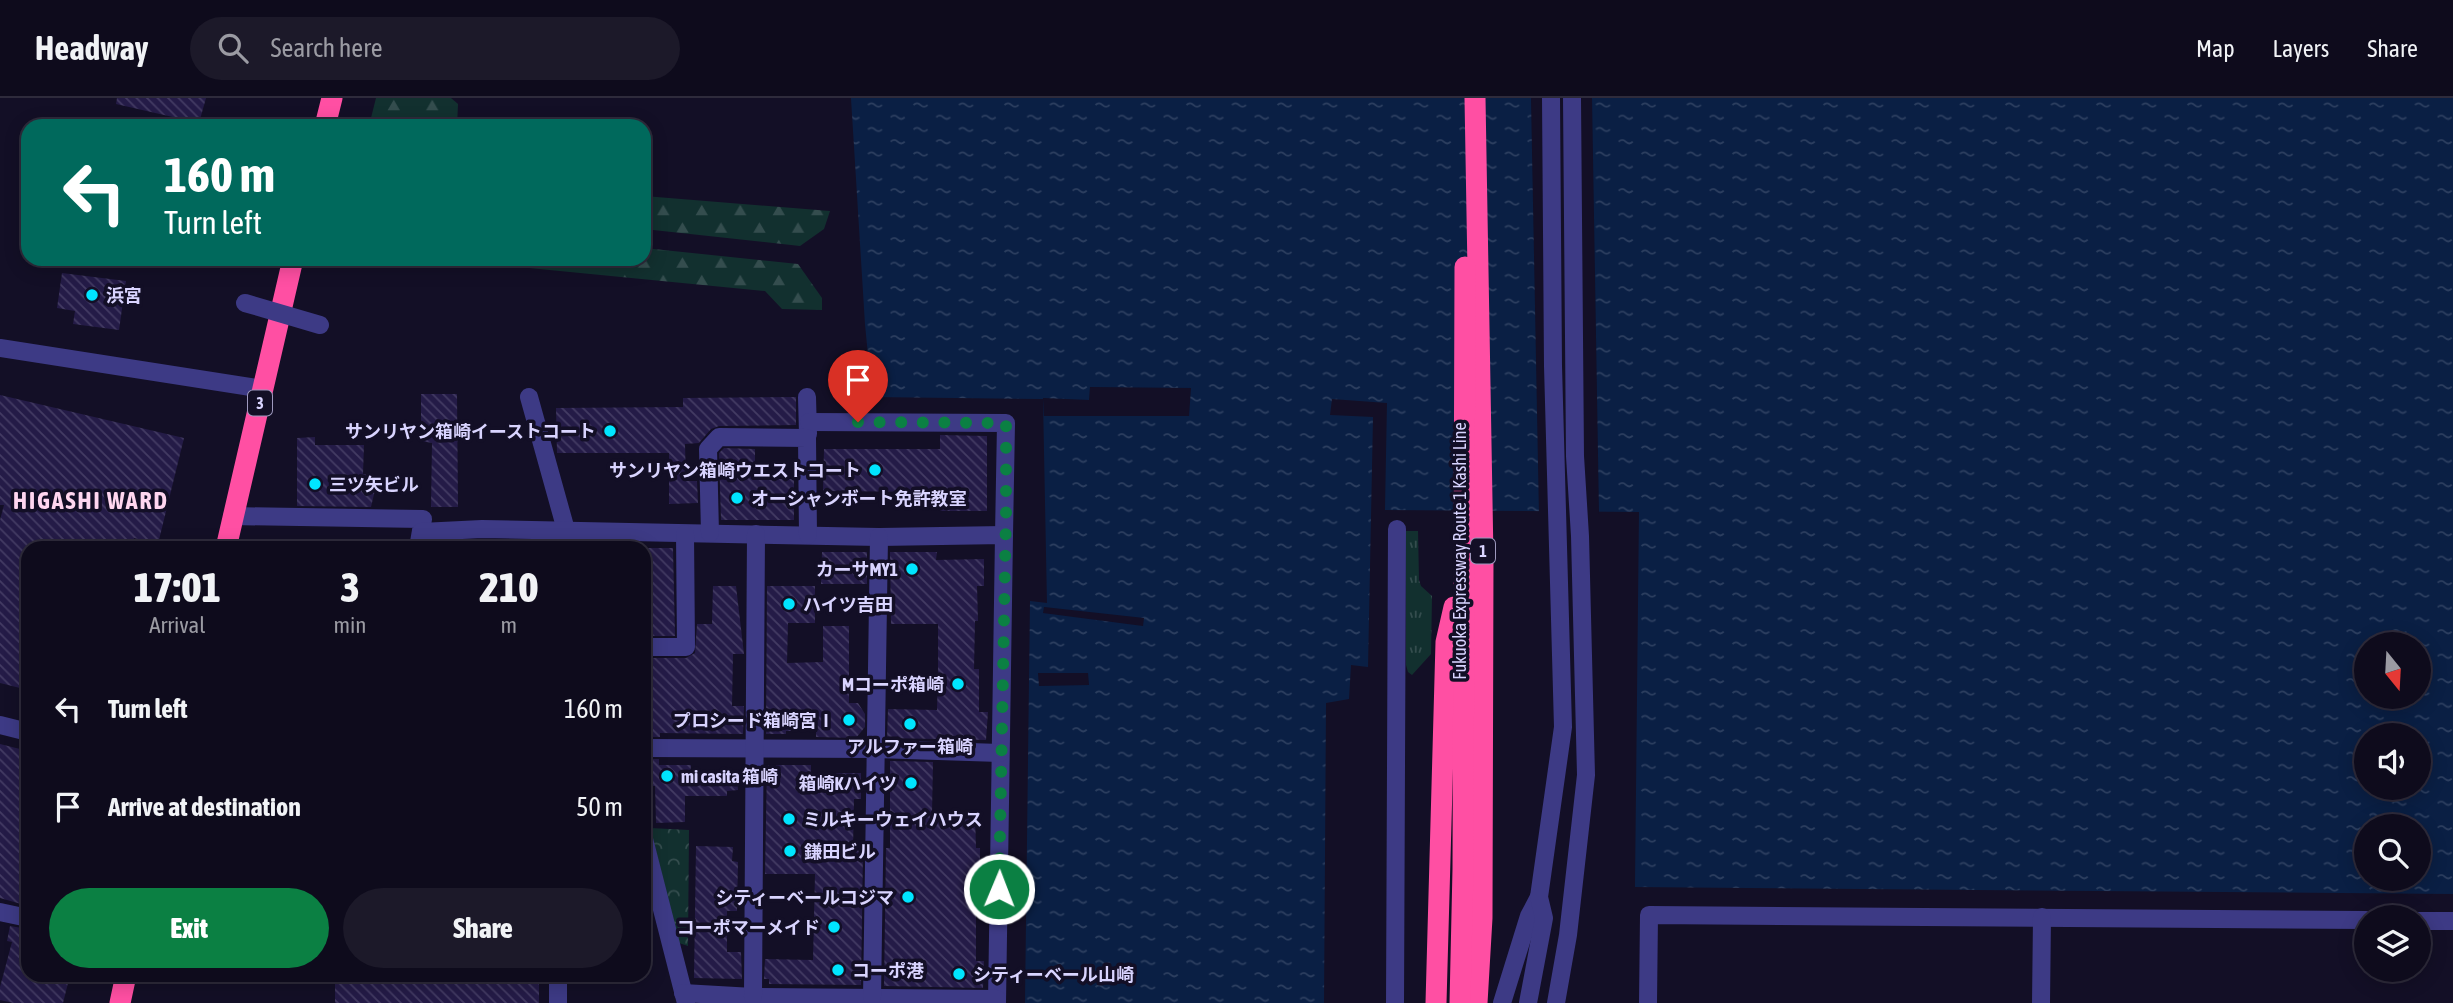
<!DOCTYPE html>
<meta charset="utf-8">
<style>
body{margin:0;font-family:"Asap Condensed","Noto Sans JP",sans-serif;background:#1c1929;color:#f1f3f6;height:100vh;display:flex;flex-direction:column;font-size:26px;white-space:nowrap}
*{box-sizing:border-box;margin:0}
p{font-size:23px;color:#9b9ba3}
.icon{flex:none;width:38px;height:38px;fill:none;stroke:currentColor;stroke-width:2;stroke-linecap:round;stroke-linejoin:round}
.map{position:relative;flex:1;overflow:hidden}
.side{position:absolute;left:21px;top:443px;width:630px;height:441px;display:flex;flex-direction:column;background:#0e0b1c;border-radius:21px;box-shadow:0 4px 18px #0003,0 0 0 2px #2e2b3b}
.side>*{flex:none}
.top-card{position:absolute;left:21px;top:21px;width:630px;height:147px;border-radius:21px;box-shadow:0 4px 18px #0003,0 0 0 2px #2e2b3b;background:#00695c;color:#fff;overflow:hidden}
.needle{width:46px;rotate:162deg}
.buttons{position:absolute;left:2354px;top:534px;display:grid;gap:14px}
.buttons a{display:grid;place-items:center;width:77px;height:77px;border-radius:50%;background:#0e0b1c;box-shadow:0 4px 18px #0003,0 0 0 2px #2e2b3b;font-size:35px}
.pin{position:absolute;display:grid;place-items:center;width:60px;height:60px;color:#fff;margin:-72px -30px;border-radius:50% 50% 50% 0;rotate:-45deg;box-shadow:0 0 7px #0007}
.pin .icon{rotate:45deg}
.me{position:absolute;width:77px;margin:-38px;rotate:1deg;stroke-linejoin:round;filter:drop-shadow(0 0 5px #0008)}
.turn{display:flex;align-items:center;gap:24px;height:147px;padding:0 28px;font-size:32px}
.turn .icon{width:91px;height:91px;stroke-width:2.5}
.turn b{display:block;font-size:49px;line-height:60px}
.eta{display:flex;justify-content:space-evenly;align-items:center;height:119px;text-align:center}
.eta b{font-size:42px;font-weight:800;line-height:49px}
.cta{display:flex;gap:14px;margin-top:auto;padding:14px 28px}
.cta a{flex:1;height:80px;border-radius:42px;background:#0b8043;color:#fff;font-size:28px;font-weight:800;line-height:80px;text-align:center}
.cta a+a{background:#1c1929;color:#f1f3f6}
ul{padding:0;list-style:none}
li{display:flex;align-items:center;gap:21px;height:98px;padding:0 28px}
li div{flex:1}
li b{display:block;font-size:26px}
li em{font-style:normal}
header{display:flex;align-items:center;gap:42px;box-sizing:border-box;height:98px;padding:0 35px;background:#0e0b1c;border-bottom:2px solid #2e2b3b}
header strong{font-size:33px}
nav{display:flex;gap:38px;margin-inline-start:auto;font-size:24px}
.search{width:490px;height:63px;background:#1c1929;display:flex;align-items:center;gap:18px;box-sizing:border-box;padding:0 24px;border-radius:38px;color:#9b9ba3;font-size:26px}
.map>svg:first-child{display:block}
.grass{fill:url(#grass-tufts)}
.forest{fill:url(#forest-firs)}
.park{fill:url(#park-crowns)}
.water{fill:url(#water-ripples);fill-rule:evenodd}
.pier{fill:#130f26}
.building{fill:url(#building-back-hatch)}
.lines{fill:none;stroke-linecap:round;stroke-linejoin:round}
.minor{stroke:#3d3a85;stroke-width:18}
.highway{stroke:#ff4fa3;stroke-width:21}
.minor-bridge{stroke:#3d3a85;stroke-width:18}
.route{stroke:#0b8043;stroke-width:12;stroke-dasharray:0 21.6}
.poi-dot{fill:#00e5ff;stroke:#130f26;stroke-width:2.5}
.labels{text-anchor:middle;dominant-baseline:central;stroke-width:7;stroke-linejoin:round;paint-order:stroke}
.shield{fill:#130f26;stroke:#9e99be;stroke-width:2}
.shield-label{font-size:16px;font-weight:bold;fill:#d9d4ff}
.poi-label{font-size:18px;font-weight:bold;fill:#d9d4ff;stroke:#130f26;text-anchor:start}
.street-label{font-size:18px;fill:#d9d4ff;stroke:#130f26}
.district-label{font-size:24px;font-weight:bold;letter-spacing:2px;fill:#ffd6f0;stroke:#130f26}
</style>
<header>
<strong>Headway</strong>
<div class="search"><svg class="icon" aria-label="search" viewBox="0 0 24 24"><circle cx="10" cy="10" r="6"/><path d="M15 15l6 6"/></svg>Search here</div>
<nav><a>Map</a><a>Layers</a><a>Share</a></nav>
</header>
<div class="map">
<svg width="2453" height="905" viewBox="0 0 2453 905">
<defs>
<pattern id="grass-tufts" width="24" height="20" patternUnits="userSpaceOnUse" patternTransform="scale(1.75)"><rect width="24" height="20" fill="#12302f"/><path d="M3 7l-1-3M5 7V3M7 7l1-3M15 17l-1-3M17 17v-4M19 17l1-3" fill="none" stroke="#344d4e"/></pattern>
<pattern id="forest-firs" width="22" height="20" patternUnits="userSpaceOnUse" patternTransform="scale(1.75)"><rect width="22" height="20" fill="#12302f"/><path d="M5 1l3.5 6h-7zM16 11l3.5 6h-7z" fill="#344d4e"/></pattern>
<pattern id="park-crowns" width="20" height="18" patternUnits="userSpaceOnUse" patternTransform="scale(1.75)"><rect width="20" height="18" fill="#12302f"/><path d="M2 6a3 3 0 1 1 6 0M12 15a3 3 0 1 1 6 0" fill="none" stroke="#344d4e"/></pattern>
<pattern id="water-ripples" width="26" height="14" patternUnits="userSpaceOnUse" patternTransform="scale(1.75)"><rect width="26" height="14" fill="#0a1f44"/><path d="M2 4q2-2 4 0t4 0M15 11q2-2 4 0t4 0" fill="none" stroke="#2d3f60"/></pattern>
<pattern id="building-back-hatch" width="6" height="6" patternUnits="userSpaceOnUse" patternTransform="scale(1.75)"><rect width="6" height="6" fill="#241b47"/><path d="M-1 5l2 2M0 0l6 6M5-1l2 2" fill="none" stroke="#433b63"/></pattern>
</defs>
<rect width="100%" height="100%" fill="#130f26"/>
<polygon class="grass" points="1406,433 1418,433 1419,482 1421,488 1432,498 1431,556 1412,577 1408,574 1406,567"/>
<g class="forest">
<polygon points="376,0 451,0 458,6 457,28 369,28"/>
<polygon points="644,98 830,113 824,131 800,148 644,131"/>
<polygon points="644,150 798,166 822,200 822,212 782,211 765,193 519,169 519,161 644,161"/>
</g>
<polygon class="park" points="650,730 689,732 688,848 679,845"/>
<path class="water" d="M851,0h1602v796l-818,-7 4,-375 -254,-2 2,-107 -55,-4 -2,16 43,2 -5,250 -17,-2 -2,34 -23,4 -2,300h-299l5,-402 17,2 -4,-204 -171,-2 -7,-73zM2366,546h52v52h-52zM2366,637h52v53h-52zM2366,728h52v52h-52z"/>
<g class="pier">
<polygon points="1531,0 1592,0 1599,417 1539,417"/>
<polygon points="1090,289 1191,290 1189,318 1044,318 1043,300 1089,302"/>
<polygon points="1044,509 1144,520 1143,528 1043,515"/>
<polygon points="1038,575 1088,575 1089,587 1039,588"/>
</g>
<g class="building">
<polygon points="117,0 206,0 199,25 116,6"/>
<polygon points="62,175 126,183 119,232 73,226 75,213 57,210"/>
<polygon points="421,296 457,296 458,409 431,409 432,345 421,343"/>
<polygon points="0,297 184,340 158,446 134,440 132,450 28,450 28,592 0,585 0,422 4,407 0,407"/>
<polygon points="796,299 796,327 719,328 711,331 699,345 685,346 686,383 697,383 698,405 669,406 669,355 557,355 556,310 683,309 683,300"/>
<polygon points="940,337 987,338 987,413 940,413 940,394 823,393 824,351 940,351"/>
<polygon points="315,339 315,347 364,347 363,376 378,379 371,409 297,408 297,340"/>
<polygon points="724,350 755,351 755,381 794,381 794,422 721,422 719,355"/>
<polygon points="644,450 673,450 675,538 644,538"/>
<polygon points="822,454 867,454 867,486 821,486"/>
<polygon points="890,454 937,454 936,462 984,461 984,488 977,488 978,523 975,523 974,571 979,571 979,614 988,614 986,642 887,640 888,611 937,612 938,572 938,526 891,526"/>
<polygon points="713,488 736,488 744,556 733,556 732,608 744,608 743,636 660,635 660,639 644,639 644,560 686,560 695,555 697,526 712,526"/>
<polygon points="767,488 815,488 815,525 788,525 787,565 823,564 823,528 849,528 849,605 858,605 865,616 865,629 856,640 816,639 816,633 786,633 786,636 766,636"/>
<polygon points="0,646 28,653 28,808 0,800"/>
<polygon points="644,661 659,661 659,667 691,667 690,676 737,676 738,692 727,693 727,698 685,698 685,724 656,725 655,688 644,688"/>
<polygon points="890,663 933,664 932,716 975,716 976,750 980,750 980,789 983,789 982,815 976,815 976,863 984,863 983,890 884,888 886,750 890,750"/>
<polygon points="767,667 811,667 811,675 861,675 861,701 854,701 853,752 863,753 861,887 769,886 769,881 764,881 765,861 813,862 815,776 765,776"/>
<polygon points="696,748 733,749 732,763 738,764 737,813 727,813 727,854 741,854 742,881 694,880"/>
<polygon points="10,828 28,831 28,877 68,885 63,905 13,905 0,902 0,889 12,844 7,843"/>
<rect x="335" y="877" width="204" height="28"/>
</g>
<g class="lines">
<g class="minor">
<polyline points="0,250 263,291"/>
<polyline points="529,299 571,450"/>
<polyline points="807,299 808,336"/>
<polyline points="809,324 1006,325 1004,437"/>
<polyline points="232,418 423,421 418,450"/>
<polyline points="421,434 482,431 879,439 1004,437 997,905"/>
<polyline points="710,435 708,351 719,339 807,340 808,437"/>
<polyline points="644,549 686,549 685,436"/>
<polyline points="0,627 28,634"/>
<polyline points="644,650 876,651 1000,655"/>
<polyline points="644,741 686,905"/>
<polyline points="0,814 28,820"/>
<polyline points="2418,823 2453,823"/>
<polyline points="683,895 753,899 997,901"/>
<polyline points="753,899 756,436"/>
<polyline points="872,899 879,439"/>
<polyline points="558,905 558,877"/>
<polyline points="1395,905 1397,431"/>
<polyline points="1502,905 1529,818 1539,799"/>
<polyline points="1528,905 1544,820 1539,799 1563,629 1553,268 1551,0"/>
<polyline points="1556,905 1568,837 1586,677 1580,438 1575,358 1572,0"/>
<polyline points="1648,905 1649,817 2366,822"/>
<polyline points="2041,905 2042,819"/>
</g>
<g class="highway">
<polyline points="1475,0 1483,460 1482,820 1477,905"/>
<polyline points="325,28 332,0"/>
<polyline points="226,450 293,161"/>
<polyline points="120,905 126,877"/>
<polyline points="1436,905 1446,544 1454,509"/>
<polyline points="1460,905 1463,771 1465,169"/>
</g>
<polyline class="minor-bridge" points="245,205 320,227"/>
</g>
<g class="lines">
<polyline class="route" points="858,324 1006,325 1006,415 999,791"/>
</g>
<g class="poi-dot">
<circle cx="92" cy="197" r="7"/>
<circle cx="610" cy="333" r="7"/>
<circle cx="875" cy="372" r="7"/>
<circle cx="315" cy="386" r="7"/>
<circle cx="737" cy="400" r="7"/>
<circle cx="912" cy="471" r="7"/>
<circle cx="789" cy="506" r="7"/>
<circle cx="958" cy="586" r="7"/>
<circle cx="849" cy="622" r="7"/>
<circle cx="910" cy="626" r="7"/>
<circle cx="667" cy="678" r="7"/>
<circle cx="911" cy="685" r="7"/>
<circle cx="789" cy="721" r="7"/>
<circle cx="790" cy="753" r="7"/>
<circle cx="908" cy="799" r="7"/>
<circle cx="834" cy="829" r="7"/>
<circle cx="838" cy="872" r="7"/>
<circle cx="959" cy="876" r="7"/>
</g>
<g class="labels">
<g class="shield">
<rect x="248" y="292.5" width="24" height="25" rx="5"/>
<rect x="1471" y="440.5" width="24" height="25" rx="5"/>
</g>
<g class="shield-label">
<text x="260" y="305">3</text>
<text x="1483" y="453">1</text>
</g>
<g class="poi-label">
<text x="106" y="197">浜宮</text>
<text x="596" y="333" text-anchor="end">サンリヤン箱崎イーストコート</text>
<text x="861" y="372" text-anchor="end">サンリヤン箱崎ウエストコート</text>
<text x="329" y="386">三ツ矢ビル</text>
<text x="751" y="400">オーシャンボート免許教室</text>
<text x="898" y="471" text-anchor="end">カーサMY1</text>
<text x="803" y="506">ハイツ吉田</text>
<text x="944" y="586" text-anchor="end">Mコーポ箱崎</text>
<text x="835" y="622" text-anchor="end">プロシード箱崎宮Ⅰ</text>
<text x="910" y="648" text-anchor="middle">アルファー箱崎</text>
<text x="681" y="678">mi casita 箱崎</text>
<text x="897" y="685" text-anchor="end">箱崎Kハイツ</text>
<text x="803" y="721">ミルキーウェイハウス</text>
<text x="804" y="753">鎌田ビル</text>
<text x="894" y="799" text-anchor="end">シティーベールコジマ</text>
<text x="820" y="829" text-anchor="end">コーポマーメイド</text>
<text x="852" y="872">コーポ港</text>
<text x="973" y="876">シティーベール山崎</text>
</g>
<g class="street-label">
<text transform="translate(1459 453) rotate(-90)">Fukuoka Expressway Route 1 Kashi Line</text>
</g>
<g class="district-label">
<text x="91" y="402">HIGASHI WARD</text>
</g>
</g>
</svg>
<div class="buttons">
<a><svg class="needle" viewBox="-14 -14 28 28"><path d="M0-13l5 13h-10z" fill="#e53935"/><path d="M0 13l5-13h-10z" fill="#9b9ba3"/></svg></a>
<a><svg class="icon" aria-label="sound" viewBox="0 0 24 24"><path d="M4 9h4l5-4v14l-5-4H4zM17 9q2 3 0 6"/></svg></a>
<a><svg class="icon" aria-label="search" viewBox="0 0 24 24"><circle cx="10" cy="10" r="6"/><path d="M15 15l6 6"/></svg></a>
<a><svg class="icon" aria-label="layers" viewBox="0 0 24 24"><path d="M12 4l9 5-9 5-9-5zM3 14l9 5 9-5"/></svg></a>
</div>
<div class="pin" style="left:858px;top:324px;background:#d93025"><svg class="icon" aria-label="arrive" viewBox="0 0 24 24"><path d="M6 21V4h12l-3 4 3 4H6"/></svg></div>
<svg class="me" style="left:999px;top:791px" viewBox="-20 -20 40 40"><circle r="17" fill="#0b8043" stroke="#fff" stroke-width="3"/><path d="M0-11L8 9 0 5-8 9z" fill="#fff"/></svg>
<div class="top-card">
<div class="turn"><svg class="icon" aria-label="left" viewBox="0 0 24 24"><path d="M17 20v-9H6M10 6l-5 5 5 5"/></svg><div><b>160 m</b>Turn left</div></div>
</div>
<section class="side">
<div class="eta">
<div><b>17:01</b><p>Arrival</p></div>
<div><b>3</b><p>min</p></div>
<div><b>210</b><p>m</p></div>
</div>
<ul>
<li><svg class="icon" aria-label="left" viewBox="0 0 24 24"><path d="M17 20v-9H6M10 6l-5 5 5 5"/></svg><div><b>Turn left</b></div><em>160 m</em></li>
<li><svg class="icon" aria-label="arrive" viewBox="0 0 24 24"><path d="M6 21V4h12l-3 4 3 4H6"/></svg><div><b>Arrive at destination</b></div><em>50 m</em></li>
</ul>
<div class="cta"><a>Exit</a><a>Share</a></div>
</section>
</div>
